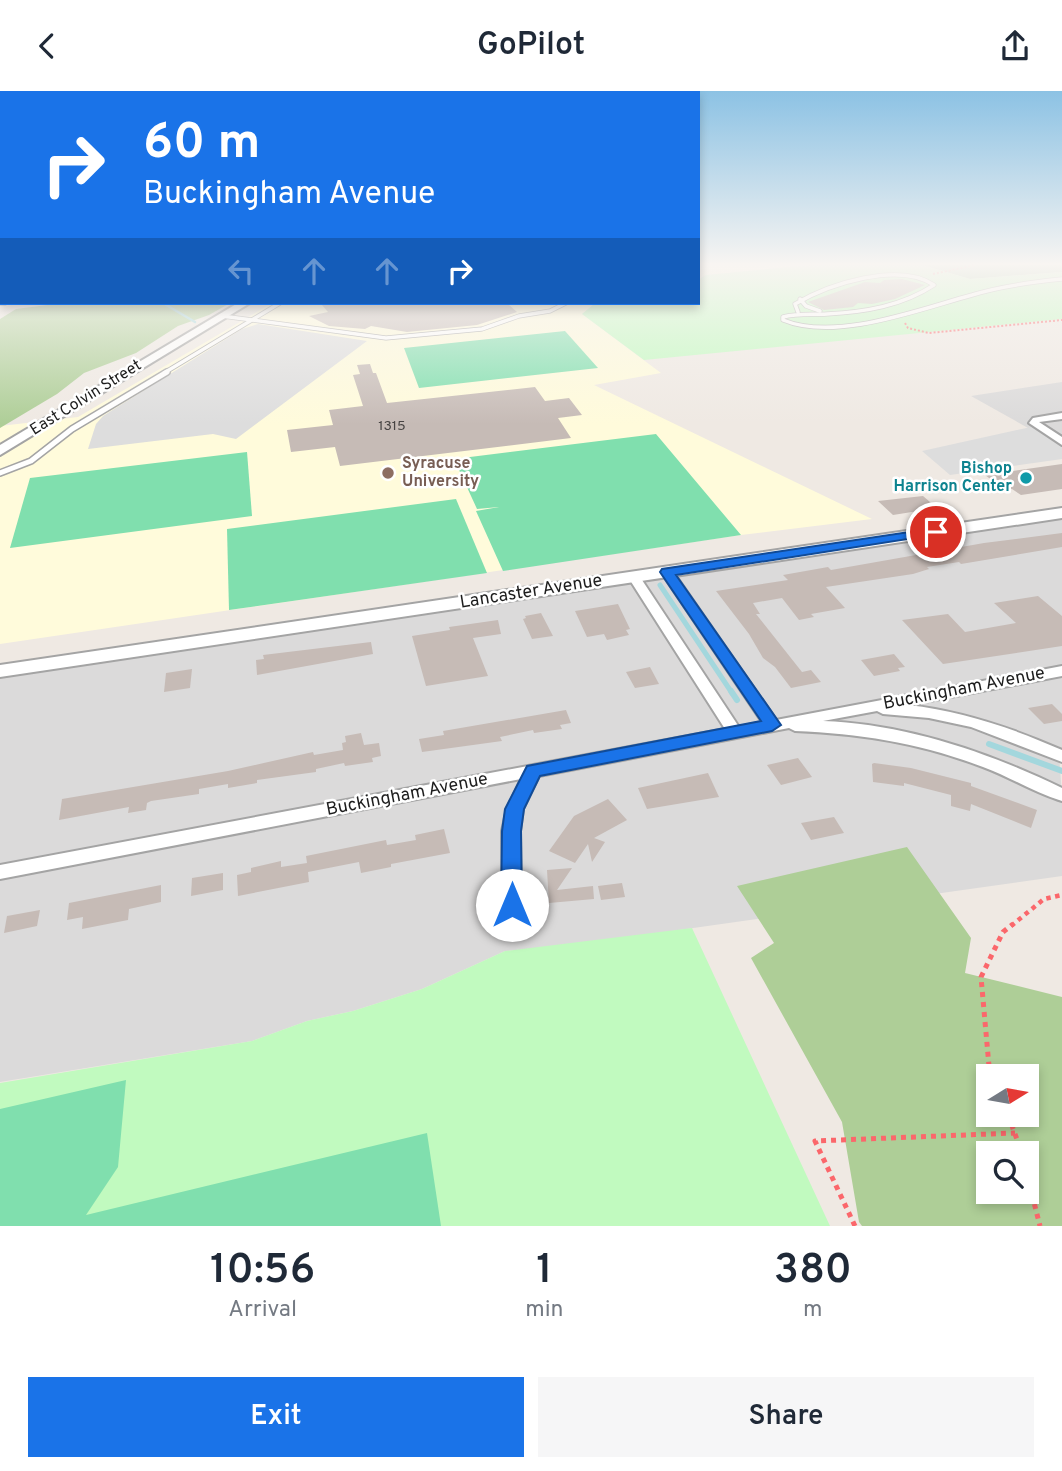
<!DOCTYPE html>
<style>
body{margin:0;font-family:Overpass,sans-serif;background:#f6f6f7;color:#1f2937;height:100vh;display:flex;flex-direction:column;font-size:26px;white-space:nowrap}
*{box-sizing:border-box;margin:0}
p{font-size:23px;color:#747a83}
.icon{flex:none;width:38px;height:38px;fill:none;stroke:currentColor;stroke-width:2;stroke-linecap:round;stroke-linejoin:round}
.map{position:relative;height:1135px;overflow:hidden}
.drawer{display:flex;flex-direction:column;background:#fff;flex:1}
.drawer>*{flex:none}
.banner{position:absolute;left:0px;top:0px;width:700px;height:214px;box-shadow:0 4px 10px #0003;background:#1a73e8;color:#fff;overflow:hidden}
.needle{width:46px;rotate:79deg}
.buttons{position:absolute;left:976px;top:973px;display:grid;gap:14px}
.buttons a{display:grid;place-items:center;width:63px;height:63px;border-radius:0px;background:#fff;box-shadow:0 4px 10px #0003;font-size:35px}
.pin{position:absolute;display:grid;place-items:center;width:60px;height:60px;color:#fff;margin:-30px;border:4px solid #fff;border-radius:50%;box-shadow:0 2px 7px #0007}
.me{position:absolute;width:77px;margin:-38px;rotate:0deg;stroke-linejoin:round;filter:drop-shadow(0 0 5px #0008)}
.turn{display:flex;align-items:center;gap:24px;height:147px;padding:0 28px;font-size:32px}
.turn .icon{width:91px;height:91px;stroke-width:2.5}
.turn b{display:block;font-size:49px;line-height:60px}
.lanes{display:flex;align-items:center;height:66px;padding:0 28px;background:#0003;justify-content:center;gap:35px;direction:ltr}
.lanes .off{opacity:.35}
.eta{display:flex;justify-content:space-evenly;align-items:center;height:119px;text-align:center}
.eta b{font-size:42px;font-weight:600;line-height:49px}
.cta{display:flex;gap:14px;margin-top:auto;padding:14px 28px}
.cta a{flex:1;height:80px;border-radius:0px;background:#1a73e8;color:#fff;font-size:28px;font-weight:600;line-height:80px;text-align:center}
.cta a+a{background:#f6f6f7;color:#1f2937}
header{display:flex;justify-content:space-between;align-items:center;height:91px;padding:0 28px;background:#fff;font-size:32px;font-weight:600}
.map>svg:first-child{display:block}
.residential{fill:#dbdada}
.education{fill:#fffbdb}
.forest{fill:#aece97;fill-rule:evenodd}
.cemetery{fill:#a4c8a5}
.park{fill:#c1fabf}
.pitch{fill:#80dfae}
.parking{fill:#ddd}
.lines{fill:none;stroke-linecap:round;stroke-linejoin:round}
.stream-far2{stroke:#a3d7dd;stroke-width:2.5}
.stream-far1{stroke:#a3d7dd;stroke-width:5}
.stream{stroke:#a3d7dd;stroke-width:6}
.building{fill:#c6bbb6}
.service-far1-casing{stroke:#a4a4a4;stroke-width:5}
.service-casing{stroke:#a4a4a4;stroke-width:8}
.minor-casing{stroke:#a4a4a4;stroke-width:4}
.tertiary-casing{stroke:#a4a4a4;stroke-width:4}
.path-far2{stroke:#fb676b;stroke-width:2;stroke-dasharray:2 2;stroke-linecap:butt}
.path-far1{stroke:#fb676b;stroke-width:4.5;stroke-dasharray:4.5 4.5;stroke-linecap:butt}
.path{stroke:#fb676b;stroke-width:5;stroke-dasharray:5 5;stroke-linecap:butt}
.service-far1{stroke:#fff;stroke-width:3.5}
.service{stroke:#fff;stroke-width:5}
.minor{fill:#fff;fill-rule:evenodd}
.tertiary{fill:#fff;fill-rule:evenodd}
.route{fill:#1a73e8;stroke:#114b97;stroke-width:2}
.education-dot{fill:#8d6e63;stroke:#fff;stroke-width:2.5}
.culture-dot{fill:#0f9aa8;stroke:#fff;stroke-width:2.5}
.labels{text-anchor:middle;dominant-baseline:central;stroke-width:5;stroke-linejoin:round;paint-order:stroke}
.number-label{font-size:14px;fill:#474443}
.far-street-label{font-size:16px;fill:#1d1d1d;stroke:#fff}
.far-education-label{font-size:16px;font-weight:bold;fill:#785e54;stroke:#fff;text-anchor:start}
.far-culture-label{font-size:16px;font-weight:bold;fill:#0d838f;stroke:#fff;text-anchor:end}
.street-label{font-size:18px;fill:#1d1d1d;stroke:#fff}
</style>
<header><svg class="icon" aria-label="back" viewBox="0 0 24 24"><path d="M15 5l-7 7 7 7"/></svg>GoPilot<svg class="icon" aria-label="share" viewBox="0 0 24 24"><path d="M12 15V3M7 8l5-5 5 5M5 13v7h14v-7"/></svg></header>
<div class="map">
<svg width="1062" height="1135" viewBox="0 0 1062 1135">
<rect width="100%" height="100%" fill="#efe9e3"/>
<g class="residential">
<polygon points="1062,291 1062,356 971,305"/>
<polygon points="1062,422 1062,665 1059,664 1062,704 1062,785 559,856 505,860 422,898 353,920 307,930 252,950 0,991 0,580"/>
</g>
<g class="education">
<polygon points="698,174 810,174 706,184 698,189"/>
<polygon points="272,212 601,212 593,214 582,223 661,282 594,294 872,428 741,444 0,553 0,335 78,326"/>
</g>
<g class="forest">
<polygon points="63,212 230,212 209,224 178,235 136,262 84,282 57,303 0,337 0,228 16,218"/>
<path d="M907,756l64,91 -6,35 97,24v229h-200l-3,-4 -17,-100 -91,-164 23,-15 -37,-57zM1027,985v39h-38v-39zM989,1062h38v39h-38z"/>
</g>
<polygon class="cemetery" points="922,174 1062,174 1062,181 970,188"/>
<g class="park">
<polygon points="810,174 922,174 970,188 1062,181 1062,228 644,269 582,223 593,214 601,212 698,212 698,189 706,184"/>
<polygon points="692,837 830,1135 0,1135 0,992 252,950 307,930 353,920 422,898 505,860"/>
</g>
<g class="pitch">
<polygon points="565,240 598,277 419,297 404,257"/>
<polygon points="656,343 741,444 503,480 476,420 499,416 477,418 454,368"/>
<polygon points="247,361 252,425 10,457 30,387"/>
<polygon points="456,408 487,482 229,519 227,438"/>
<polygon points="126,989 118,1076 86,1124 427,1042 441,1135 0,1135 0,1018"/>
</g>
<g class="parking">
<polygon points="258,233 367,250 236,348 213,343 88,358 96,333 103,325 242,238"/>
<polygon points="1031,336 1062,354 1062,368 950,384 922,360"/>
</g>
<g class="lines">
<polyline class="stream-far2" points="163,212 195,231"/>
<polyline class="stream-far1" points="660,494 732,602"/>
<g class="stream">
<polyline points="731,600 737,609"/>
<polyline points="989,653 1062,680"/>
</g>
</g>
<g class="building">
<polygon points="902,188 925,194 895,208 872,213 858,212 853,216 824,219 808,211 865,191 880,192 884,189"/>
<polygon points="336,212 507,212 517,221 477,234 407,241 371,235 365,238 329,235 309,225 328,221 322,214"/>
<polygon points="370,273 373,282 376,282 387,312 535,296 545,310 569,307 582,324 558,327 571,347 340,375 335,356 291,361 287,339 333,334 329,319 363,315 353,284 360,283 357,274"/>
<polygon points="1062,373 1062,398 1021,404 1012,398 1005,399 985,384"/>
<polygon points="923,405 937,417 893,424 878,410"/>
<polygon points="1062,442 1062,456 961,473 959,471 927,476 929,478 913,483 826,496 845,517 811,523 814,526 799,529 782,507 753,512 760,523 756,523 802,581 811,579 821,591 791,597 775,576 763,567 749,543 716,500 788,489 783,484 828,476 831,479 984,452"/>
<polygon points="1038,505 1062,525 1062,555 943,573 902,529 948,523 965,541 1016,532 994,512"/>
<polygon points="618,513 630,538 626,539 629,544 607,549 604,543 587,546 575,520"/>
<polygon points="541,522 553,545 532,548 523,528 526,527 525,525"/>
<polygon points="498,529 501,543 473,547 488,585 426,595 412,545 450,539 449,536"/>
<polygon points="371,551 373,563 257,584 256,569 264,568 263,564"/>
<polygon points="894,563 905,576 898,577 900,580 874,585 861,569"/>
<polygon points="650,576 659,593 635,597 626,581"/>
<polygon points="192,578 190,597 164,601 166,582"/>
<polygon points="1052,613 1062,623 1062,630 1044,633 1028,617"/>
<polygon points="566,619 571,632 560,634 562,638 534,642 533,639 500,646 502,650 422,661 419,648 444,644 443,640"/>
<polygon points="361,642 364,654 379,652 381,665 372,667 373,671 345,675 344,672 316,678 316,681 257,689 257,692 228,697 228,693 199,698 199,703 151,710 147,712 146,719 128,722 129,716 59,729 62,708 228,680 313,661 314,664 343,659 342,652 346,651 345,645"/>
<polygon points="798,667 812,686 781,694 767,674"/>
<polygon points="874,672 911,677 971,692 971,695 1037,719 1031,737 971,713 970,720 951,715 951,704 904,692 904,695 873,691 872,673"/>
<polygon points="708,682 719,706 647,718 638,697"/>
<polygon points="608,708 627,729 594,747 605,751 592,771 588,753 575,772 549,760 574,725"/>
<polygon points="834,726 844,742 811,749 801,732"/>
<polygon points="444,738 450,762 391,773 391,776 361,782 359,771 308,781 309,791 238,805 237,784 251,781 251,777 281,770 281,776 307,772 306,765 386,749 387,754 416,749 415,744"/>
<polygon points="572,777 557,799 593,795 594,808 549,812 547,779"/>
<polygon points="223,782 223,799 191,805 192,787"/>
<polygon points="622,792 625,806 601,809 598,795"/>
<polygon points="161,794 161,811 129,818 128,829 82,838 83,826 67,829 69,812"/>
<polygon points="40,819 37,835 4,842 7,825"/>
</g>
<g class="lines">
<g class="service-far1-casing">
<g id="service-far1">
<polyline points="800,208 806,215 820,220"/>
<path d="M798,221l-3,-8c34,-20 104,-43 139,-19 -32,21 -69,27 -107,29 -15,1 -29,-1 -44,3v3c53,22 137,-11 189,-25 29,-9 60,-13 90,-16"/>
<polyline points="222,225 386,247 482,238 519,225 550,220 566,212"/>
<polyline points="164,282 280,212"/>
</g>
</g>
<g class="service-casing">
<polyline id="service" points="0,382 31,370 72,338 167,281"/>
</g>
<g class="minor-casing">
<g id="minor">
<polygon points="0,209 2,212 5,213 0,213"/>
<polygon points="1062,322 1062,328 1039,331 1062,346 1062,354 1029,332 1033,327"/>
<path d="M667,477l4,1 105,151 286,-54v10l-154,29c54,6 104,23 154,45v12l-91,-35 -42,-9 -46,-4 -6,-3 -54,10c82,3 165,31 239,67v13c-27,-8 -52,-24 -79,-34 -64,-24 -120,-33 -188,-36l-6,-3 -250,48 -16,33 -3,22 1,74 -2,5 -7,3 -7,-3 -2,-5 -1,-74 5,-22 14,-30 -521,100v-14l725,-136 -97,-152 6,-4 6,4 99,150 23,-5 -101,-150z"/>
</g>
</g>
<g class="tertiary-casing">
<g id="tertiary">
<polygon points="238,212 250,212 0,364 0,354"/>
<polygon points="1062,417 1062,427 0,586 0,574"/>
</g>
</g>
<g class="path-far2">
<polyline points="933,183 975,174"/>
<polyline points="905,232 908,237 929,242 1062,229"/>
</g>
<polyline class="path-far1" points="1011,835 1044,808 1062,804"/>
<g class="path">
<polyline points="993,985 989,975 981,886 1003,841 1013,833"/>
<polyline points="1008,1024 1022,1062"/>
<polyline points="1027,1084 1040,1135"/>
<polyline points="855,1135 815,1050 1015,1042"/>
</g>
<use href="#service-far1" class="service-far1"/>
<use href="#service" class="service"/>
<use href="#minor" class="minor"/>
<use href="#tertiary" class="tertiary"/>
</g>
<linearGradient id="sky" x2="0" y2="1"><stop stop-color="#8cc2e4"/><stop offset="0.52" stop-color="#f8f5f2"/><stop offset="1" stop-color="#f8f5f2" stop-opacity="0"/></linearGradient>
<rect width="1062" height="333" fill="url(#sky)"/>
<polygon class="route" points="936,437 940,438 940,443 676,484 781,634 772,640 540,685 524,718 521,740 522,814 519,821 512,823 504,821 501,814 502,740 505,718 527,675 761,630 660,481 662,478"/>
<circle class="education-dot" cx="388" cy="382" r="7"/>
<circle class="culture-dot" cx="1026" cy="387" r="7"/>
<g class="labels">
<g class="number-label">
<text x="392" y="335">1315</text>
</g>
<g class="far-street-label">
<text transform="translate(86 307) rotate(-32)">East Colvin Street</text>
</g>
<g class="far-education-label">
<text x="402" y="373">Syracuse<tspan x="402" dy="18">University</tspan></text>
</g>
<g class="far-culture-label">
<text x="1012" y="378">Bishop<tspan x="1012" dy="18">Harrison Center</tspan></text>
</g>
<g class="street-label">
<text transform="translate(531 501) rotate(-9)">Lancaster Avenue</text>
<text transform="translate(964 598) rotate(-11)">Buckingham Avenue</text>
<text transform="translate(407 704) rotate(-11)">Buckingham Avenue</text>
</g>
</g>
</svg>
<div class="buttons">
<a><svg class="needle" viewBox="-14 -14 28 28"><path d="M0-13l5 13h-10z" fill="#e53935"/><path d="M0 13l5-13h-10z" fill="#747a83"/></svg></a>
<a><svg class="icon" aria-label="search" viewBox="0 0 24 24"><circle cx="10" cy="10" r="6"/><path d="M15 15l6 6"/></svg></a>
</div>
<div class="pin" style="left:936px;top:441px;background:#d93025"><svg class="icon" aria-label="arrive" viewBox="0 0 24 24"><path d="M6 21V4h12l-3 4 3 4H6"/></svg></div>
<svg class="me" style="left:512px;top:814px" viewBox="-20 -20 40 40"><circle r="19" fill="#fff"/><path d="M0-13L10 11 0 6-10 11z" fill="#1a73e8"/></svg>
<div class="banner">
<div class="turn"><svg class="icon" aria-label="right" viewBox="0 0 24 24"><path d="M7 20v-9h11M14 6l5 5-5 5"/></svg><div><b>60 m</b>Buckingham Avenue</div></div>
<div class="lanes"><svg class="icon off" aria-label="left" viewBox="0 0 24 24"><path d="M17 20v-9H6M10 6l-5 5 5 5"/></svg><svg class="icon off" aria-label="ahead" viewBox="0 0 24 24"><path d="M12 20V5M6 11l6-6 6 6"/></svg><svg class="icon off" aria-label="ahead" viewBox="0 0 24 24"><path d="M12 20V5M6 11l6-6 6 6"/></svg><svg class="icon" aria-label="right" viewBox="0 0 24 24"><path d="M7 20v-9h11M14 6l5 5-5 5"/></svg></div>
</div>
</div>
<section class="drawer">
<div class="eta">
<div><b>10:56</b><p>Arrival</p></div>
<div><b>1</b><p>min</p></div>
<div><b>380</b><p>m</p></div>
</div>
<div class="cta"><a>Exit</a><a>Share</a></div>
</section>
